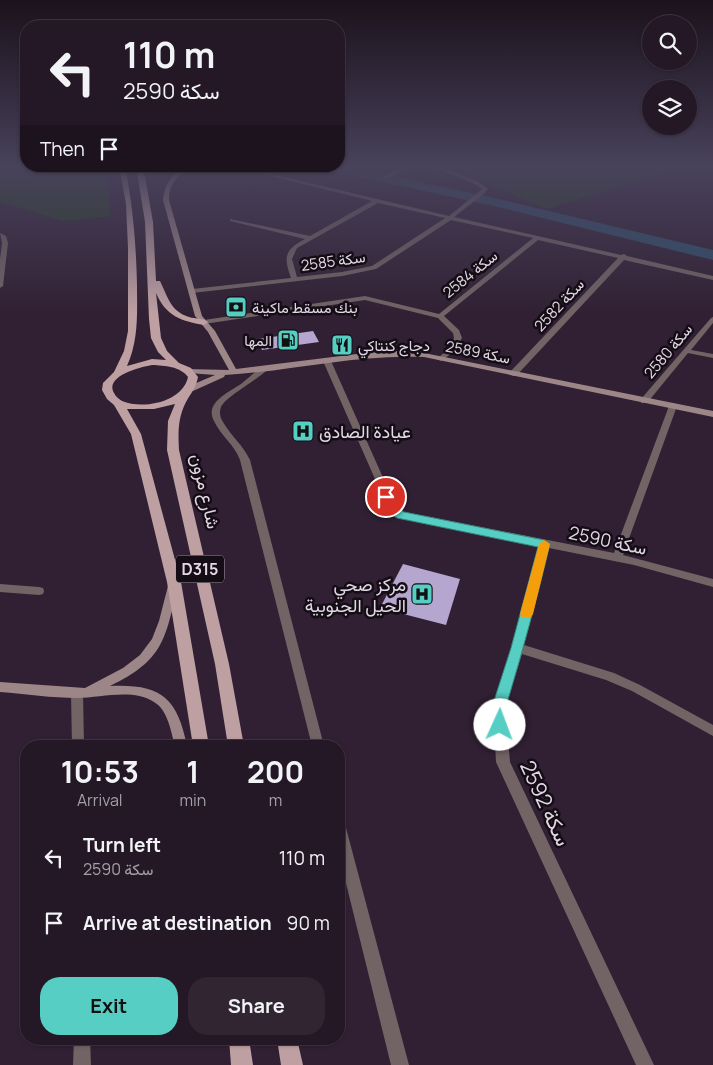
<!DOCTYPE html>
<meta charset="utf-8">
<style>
body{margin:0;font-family:Manrope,Vazirmatn,sans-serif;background:#312532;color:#f1f3f6;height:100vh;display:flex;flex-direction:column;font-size:19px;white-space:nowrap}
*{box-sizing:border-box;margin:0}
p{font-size:16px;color:#a3a0a7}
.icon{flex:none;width:28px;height:28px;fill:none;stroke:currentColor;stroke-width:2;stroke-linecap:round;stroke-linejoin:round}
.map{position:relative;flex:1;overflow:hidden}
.sheet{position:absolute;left:20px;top:740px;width:325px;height:305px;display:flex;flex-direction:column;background:#251826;border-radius:20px;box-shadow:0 1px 4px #0004,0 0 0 1px #423743}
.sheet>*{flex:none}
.guide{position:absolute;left:20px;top:20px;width:325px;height:152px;border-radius:20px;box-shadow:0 1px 4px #0004,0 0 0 1px #423743;background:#251826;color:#f1f3f6;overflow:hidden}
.fabs{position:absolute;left:642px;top:15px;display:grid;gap:10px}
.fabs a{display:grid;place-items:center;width:55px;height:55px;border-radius:50%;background:#251826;box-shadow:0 1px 4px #0004,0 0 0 1px #423743;font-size:25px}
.pin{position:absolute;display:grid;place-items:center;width:42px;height:42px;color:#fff;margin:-21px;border:2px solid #fff;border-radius:50%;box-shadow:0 1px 5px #0007}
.me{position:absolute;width:55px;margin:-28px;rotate:2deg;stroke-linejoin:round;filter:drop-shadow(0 0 4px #0008)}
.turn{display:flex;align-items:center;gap:18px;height:105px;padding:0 20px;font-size:22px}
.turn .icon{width:65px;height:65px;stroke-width:2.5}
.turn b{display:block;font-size:35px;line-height:42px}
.then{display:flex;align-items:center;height:48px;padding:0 20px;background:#0003;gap:10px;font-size:19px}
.eta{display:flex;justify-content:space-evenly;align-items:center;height:85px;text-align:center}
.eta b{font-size:30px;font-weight:700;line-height:35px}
.button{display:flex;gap:10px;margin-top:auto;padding:10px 20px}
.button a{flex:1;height:58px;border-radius:20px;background:#56cec3;color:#111;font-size:20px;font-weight:700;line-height:58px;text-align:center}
.button a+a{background:#312532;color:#f1f3f6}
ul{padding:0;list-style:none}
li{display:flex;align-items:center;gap:15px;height:65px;padding:0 20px}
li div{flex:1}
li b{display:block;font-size:19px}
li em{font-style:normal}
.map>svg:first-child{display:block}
.green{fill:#243d1f}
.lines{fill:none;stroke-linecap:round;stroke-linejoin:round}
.river{fill:#304f6a;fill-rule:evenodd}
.building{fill:#b4a6cf}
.street{fill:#726465;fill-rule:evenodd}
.secondary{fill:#9d8688;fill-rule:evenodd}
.primary{fill:#bea0a3;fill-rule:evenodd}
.route{fill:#56cec3;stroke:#38867f}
.slow{fill:#f59e0b}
.labels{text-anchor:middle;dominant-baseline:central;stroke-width:5;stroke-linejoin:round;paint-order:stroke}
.far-street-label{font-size:15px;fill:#e2d7e4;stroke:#140d15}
.far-poi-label{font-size:15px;fill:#e2d7e4;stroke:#140d15;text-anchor:start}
.shield{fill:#140d15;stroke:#a49aa6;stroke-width:1}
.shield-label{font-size:16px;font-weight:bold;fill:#e2d7e4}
.poi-label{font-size:18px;fill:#e2d7e4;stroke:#140d15;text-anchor:start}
.street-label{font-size:18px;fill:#e2d7e4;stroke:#140d15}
.near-street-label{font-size:21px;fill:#e2d7e4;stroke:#140d15}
</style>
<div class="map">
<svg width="713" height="1065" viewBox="0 0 713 1065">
<rect width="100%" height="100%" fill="#312033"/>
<g class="green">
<polygon points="43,166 106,166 111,216 64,221 0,202 0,173"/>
<polygon points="445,166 687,166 546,209"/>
</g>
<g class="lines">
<polygon class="river" points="322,166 346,166 494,198 713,250 713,260 494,206 328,170"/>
</g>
<g class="building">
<polygon points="313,331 319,342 262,350 258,339"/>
<polygon points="403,564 460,579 446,625 380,608"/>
</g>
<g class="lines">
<g class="street">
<polygon points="404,166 410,166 388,178 383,177"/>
<path d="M431,166h7l41,16 9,7 -3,4 -31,24 167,38 3,-1 3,2 86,20v4l-89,-20 -108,116h-3l-4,-2 1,-2 108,-114 -80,-18 -94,76 15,14 3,8 -7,13 -14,10 -4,-2 12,-11 5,-10 -1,-5 -15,-15 -73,-18 -161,24 -4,-2 4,-2 161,-24 74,18 94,-76 -82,-18 -75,49 -34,7 -150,17 -3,-2 3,-2 99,-11c-8,-22 -6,-28 14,-39l-75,-18v-2l80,17 62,-35 -113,-28v-2l190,45 33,-27 -7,-5zM378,203l67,15 -73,48 -30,6 -45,5 -5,-18 5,-11z"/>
<polygon points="0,233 6,236 8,243 3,286 0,288 0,259 2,243"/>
<polygon points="713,317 713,323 691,350 713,354 713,358 688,353 647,403 641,403 641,399 711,318"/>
<polygon points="324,359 330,359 331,361 397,509 404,512 614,553 669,406 673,404 677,406 623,555 713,579 713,587 634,565 549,548 524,645 614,673 640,685 713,725 713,736 632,691 606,680 522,654 505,707 510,762 654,1065 636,1065 496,762 493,707 512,648 539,546 401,518 390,513 323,361"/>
<path d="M262,366h6l1,2c-11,12 -43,28 -48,39 -2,5 -1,11 2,15 8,14 20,23 27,38l74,286h-12l-72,-286c-6,-16 -19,-24 -26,-39 -10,-18 15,-29 27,-37 7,-6 14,-12 21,-18z"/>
<polygon points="0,584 39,587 43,588 44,591 43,594 39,595 0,592"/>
<polygon points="77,688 81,689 83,693 84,746 72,746 71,693 73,689"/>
<polygon points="339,821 344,823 346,828 409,1065 391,1065 339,855"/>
<polygon points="74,1039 90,1039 91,1065 73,1065"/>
</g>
<g class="secondary">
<path d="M185,166h6c-12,10 -22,16 -22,34l33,116 13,15 21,38 129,-16 30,-2 29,2 289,58v6l-289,-60c-69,-3 -131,14 -199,18l-1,2 -31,14h-6v-4l28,-12 -26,-2h-3v-4l43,1 -21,-38 -13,-16 -32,-116c1,-16 9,-25 22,-34z"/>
<path d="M173,582l4,1 1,3c-13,53 -14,74 -68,100 51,-2 67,11 77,60h-12c-4,-14 -7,-36 -21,-44 -22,-14 -53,-4 -77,-4 -25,0 -51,-4 -77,-6v-10l85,6 38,-20 17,-13 12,-16 7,-18 9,-35 1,-3z"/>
</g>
<g class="primary">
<path d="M119,166h6c8,40 11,78 12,118 0,29 2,55 -10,82l25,-7 14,1 -8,-8 -7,-14 -2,-19 -4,-97 -9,-56h6l2,5 9,51 3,59h4c8,16 10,30 29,36 7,2 14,1 19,5l-4,3c-23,-4 -38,-9 -48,-32l5,45 6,13 12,12 12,5 7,9c-2,11 -7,16 -12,25 -8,15 -8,31 -7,48l50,214 15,82h-16l-13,-82 -48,-214 1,-29 7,-17 -21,5h-27l14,25 40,148 28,164h-16l-26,-164 -36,-148 -17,-29 -7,-6 -5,-9 1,-7 11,-11 10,-21 4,-20v-83l-2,-44zM152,365c13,1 28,1 36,12 -5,25 -45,33 -66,24 -3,-2 -6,-4 -8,-8 -10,-17 27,-26 38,-28z"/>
<polygon points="229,1039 249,1039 253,1065 231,1065"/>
<polygon points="277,1039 297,1039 303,1065 281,1065"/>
</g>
</g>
<linearGradient id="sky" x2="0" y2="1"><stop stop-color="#1b121c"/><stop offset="0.53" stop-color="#48425b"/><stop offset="1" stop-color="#48425b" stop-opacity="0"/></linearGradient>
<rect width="713" height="315" fill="url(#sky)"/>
<path class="route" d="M386,494l4,1 8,13 6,4 140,28 6,4c-13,54 -27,106 -43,159 -2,9 2,18 -2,27l-5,1 -5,-1 -3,-23 19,-59 27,-101 -141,-29 -8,-5 -8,-16z"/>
<polygon class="slow" points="544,540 550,544 533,614 531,617 522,617 520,614 539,544"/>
<defs>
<g id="bank-square" transform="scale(1.125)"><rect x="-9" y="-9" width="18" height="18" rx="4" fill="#56cec3" stroke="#140d15"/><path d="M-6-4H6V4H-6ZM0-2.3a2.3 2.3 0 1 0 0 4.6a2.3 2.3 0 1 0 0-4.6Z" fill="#111"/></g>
<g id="fuel-square" transform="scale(1.125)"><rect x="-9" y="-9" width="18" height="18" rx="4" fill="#56cec3" stroke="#140d15"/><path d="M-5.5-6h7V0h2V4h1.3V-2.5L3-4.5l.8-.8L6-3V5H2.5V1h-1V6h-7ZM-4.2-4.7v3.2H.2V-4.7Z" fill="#111"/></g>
<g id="restaurant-square" transform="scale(1.125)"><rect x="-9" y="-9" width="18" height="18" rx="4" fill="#56cec3" stroke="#140d15"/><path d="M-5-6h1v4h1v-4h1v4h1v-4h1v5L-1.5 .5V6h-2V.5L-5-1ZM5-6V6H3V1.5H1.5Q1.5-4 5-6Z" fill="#111"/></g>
<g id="hospital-square" transform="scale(1.125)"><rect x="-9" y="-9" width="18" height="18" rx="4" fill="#56cec3" stroke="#140d15"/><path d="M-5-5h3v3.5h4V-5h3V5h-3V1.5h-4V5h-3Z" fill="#111"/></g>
</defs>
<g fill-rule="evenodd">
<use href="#bank-square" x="236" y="307"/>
<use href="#fuel-square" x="288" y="340"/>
<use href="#restaurant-square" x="342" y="345"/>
<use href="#hospital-square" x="303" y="431"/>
<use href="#hospital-square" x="422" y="594"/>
</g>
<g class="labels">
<g class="far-street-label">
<text transform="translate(333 261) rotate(-8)">سكة 2585</text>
<text transform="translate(470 274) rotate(-39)">سكة 2584</text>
<text transform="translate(559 305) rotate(-47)">سكة 2582</text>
<text transform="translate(668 351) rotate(-50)">سكة 2580</text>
<text transform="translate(478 352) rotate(11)">سكة 2589</text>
</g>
<g class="far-poi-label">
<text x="252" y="307">بنك مسقط ماكينة</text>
<text x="272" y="340" text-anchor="end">المها</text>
<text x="358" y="345">دجاج كنتاكي</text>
</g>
<rect class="shield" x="176" y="555.5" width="48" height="27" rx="4"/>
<g class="shield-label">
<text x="200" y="569">D315</text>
</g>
<g class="poi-label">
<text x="319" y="431">عيادة الصادق</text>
<text x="406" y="584" text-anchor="end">مركز صحي<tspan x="406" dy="21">الحيل الجنوبية</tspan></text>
</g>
<g class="street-label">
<text transform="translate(206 491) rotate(77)">شارع مزون</text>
<text transform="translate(608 540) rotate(12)">سكة 2590</text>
</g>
<g class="near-street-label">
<text transform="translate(546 803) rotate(65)">سكة 2592</text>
</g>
</g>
</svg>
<div class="fabs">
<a><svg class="icon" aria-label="search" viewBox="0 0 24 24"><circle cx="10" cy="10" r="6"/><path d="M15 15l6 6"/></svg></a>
<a><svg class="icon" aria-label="layers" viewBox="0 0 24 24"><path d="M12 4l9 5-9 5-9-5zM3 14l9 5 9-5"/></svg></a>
</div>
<div class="pin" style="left:386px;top:497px;background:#d93025"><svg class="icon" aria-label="arrive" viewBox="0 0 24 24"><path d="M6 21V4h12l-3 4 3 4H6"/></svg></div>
<svg class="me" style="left:500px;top:725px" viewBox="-20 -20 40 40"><circle r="19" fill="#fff"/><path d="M0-13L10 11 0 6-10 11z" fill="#56cec3"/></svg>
<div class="guide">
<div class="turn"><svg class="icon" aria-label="left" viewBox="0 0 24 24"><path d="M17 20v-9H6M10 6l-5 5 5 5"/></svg><div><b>110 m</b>سكة 2590</div></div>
<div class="then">Then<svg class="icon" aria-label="arrive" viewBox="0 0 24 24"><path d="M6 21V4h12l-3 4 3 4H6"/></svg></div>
</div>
<section class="sheet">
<div class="eta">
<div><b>10:53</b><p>Arrival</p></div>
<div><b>1</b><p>min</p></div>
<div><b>200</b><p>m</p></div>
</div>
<ul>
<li><svg class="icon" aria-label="left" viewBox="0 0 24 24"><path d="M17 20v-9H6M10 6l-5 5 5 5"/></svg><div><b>Turn left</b><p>سكة 2590</p></div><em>110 m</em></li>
<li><svg class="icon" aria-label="arrive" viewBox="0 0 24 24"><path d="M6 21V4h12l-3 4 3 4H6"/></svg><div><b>Arrive at destination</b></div><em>90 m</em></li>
</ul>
<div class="button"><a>Exit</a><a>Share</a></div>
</section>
</div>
